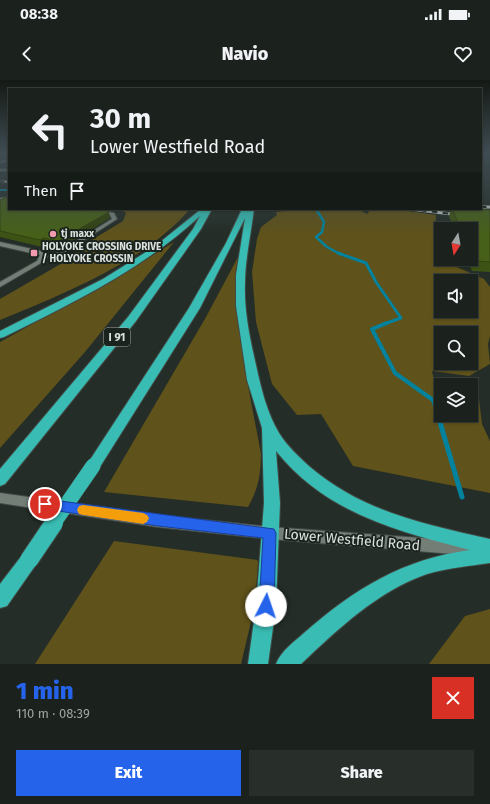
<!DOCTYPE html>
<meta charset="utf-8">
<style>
body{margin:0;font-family:"Fira Sans",sans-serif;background:#282f2a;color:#f1f3f6;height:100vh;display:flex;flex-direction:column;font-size:15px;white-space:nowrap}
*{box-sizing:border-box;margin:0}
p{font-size:13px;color:#a0a4a4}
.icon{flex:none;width:22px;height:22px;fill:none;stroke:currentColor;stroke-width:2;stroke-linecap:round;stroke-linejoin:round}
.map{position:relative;height:584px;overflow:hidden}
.sheet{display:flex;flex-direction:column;background:#1b221d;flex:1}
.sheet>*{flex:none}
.guide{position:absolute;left:8px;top:8px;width:474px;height:122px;border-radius:0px;box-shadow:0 1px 3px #0004,0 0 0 1px #393f3b;background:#1b221d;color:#f1f3f6;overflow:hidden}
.needle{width:26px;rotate:191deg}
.controls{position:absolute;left:434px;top:142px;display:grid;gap:8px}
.controls a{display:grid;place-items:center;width:44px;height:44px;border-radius:0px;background:#1b221d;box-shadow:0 1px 3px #0004,0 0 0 1px #393f3b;font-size:20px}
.pin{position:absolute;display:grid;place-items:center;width:34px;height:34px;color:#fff;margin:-17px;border:2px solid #fff;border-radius:50%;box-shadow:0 1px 4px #0007}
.me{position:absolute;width:44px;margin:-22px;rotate:4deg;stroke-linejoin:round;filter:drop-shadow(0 0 3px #0008)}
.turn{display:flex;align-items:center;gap:14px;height:84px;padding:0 16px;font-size:18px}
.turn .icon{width:52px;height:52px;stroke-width:2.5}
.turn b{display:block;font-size:28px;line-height:34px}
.then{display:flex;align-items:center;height:38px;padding:0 16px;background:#0003;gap:8px;font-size:15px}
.round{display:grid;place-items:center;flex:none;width:42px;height:42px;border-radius:0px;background:#282f2a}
.head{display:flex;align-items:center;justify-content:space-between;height:68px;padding:0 16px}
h1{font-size:24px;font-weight:800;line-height:30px;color:#2563eb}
.cta{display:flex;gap:8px;margin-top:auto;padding:8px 16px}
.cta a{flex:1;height:46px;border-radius:0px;background:#2563eb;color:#fff;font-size:16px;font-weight:800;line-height:46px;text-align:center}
.cta a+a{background:#282f2a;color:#f1f3f6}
.status{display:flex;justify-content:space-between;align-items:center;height:28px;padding:0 20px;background:#1b221d;direction:ltr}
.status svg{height:11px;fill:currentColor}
header{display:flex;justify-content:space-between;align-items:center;height:52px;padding:0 16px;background:#1b221d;font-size:18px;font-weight:800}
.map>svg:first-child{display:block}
.green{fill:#5f521a;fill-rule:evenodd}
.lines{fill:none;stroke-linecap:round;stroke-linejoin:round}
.stream-far4{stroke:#03829d;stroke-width:2}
.stream-far3{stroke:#03829d;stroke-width:2.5}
.stream-far2{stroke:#03829d;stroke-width:3}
.stream-far1{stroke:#03829d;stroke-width:4}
.stream{stroke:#03829d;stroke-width:5}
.service-casing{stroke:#434a46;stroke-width:2}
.tertiary-casing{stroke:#434a46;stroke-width:2}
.secondary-casing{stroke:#434a46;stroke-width:2}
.motorway-casing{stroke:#434a46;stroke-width:2}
.service{fill:#737e77;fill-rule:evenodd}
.tertiary{fill:#737e77;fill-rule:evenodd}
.secondary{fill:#737e77;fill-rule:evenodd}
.motorway{fill:#38bcb3;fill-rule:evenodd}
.rail-far1-casing{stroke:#bdc4bf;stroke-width:2}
.rail-casing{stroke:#bdc4bf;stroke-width:3}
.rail-far1{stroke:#1a231e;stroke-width:1.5;stroke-dasharray:4.5;stroke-linecap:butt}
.rail{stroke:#1a231e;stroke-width:2;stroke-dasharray:5.5;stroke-linecap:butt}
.motorway-bridge-far1-casing{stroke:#434a46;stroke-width:16;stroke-linecap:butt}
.motorway-bridge-casing{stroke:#434a46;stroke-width:20;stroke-linecap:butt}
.motorway-bridge-far1{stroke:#38bcb3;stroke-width:15}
.motorway-bridge{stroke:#38bcb3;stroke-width:18}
.wall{fill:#3d5316}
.shaded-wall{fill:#324312}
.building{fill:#476019;stroke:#324312}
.route{fill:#2563eb;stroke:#184099}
.slow{fill:#f59e0b}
.poi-dot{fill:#f29aae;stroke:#1a231e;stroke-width:1.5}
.labels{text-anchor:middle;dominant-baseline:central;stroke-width:4;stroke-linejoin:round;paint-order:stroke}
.far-poi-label{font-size:10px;font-weight:bold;fill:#dce2de;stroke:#1a231e;text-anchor:start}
.shield{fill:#1a231e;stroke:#a2a9a4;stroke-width:1}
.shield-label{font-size:11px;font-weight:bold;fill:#dce2de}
.near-street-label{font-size:14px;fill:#dce2de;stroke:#1a231e}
</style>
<div class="status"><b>08:38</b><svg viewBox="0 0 49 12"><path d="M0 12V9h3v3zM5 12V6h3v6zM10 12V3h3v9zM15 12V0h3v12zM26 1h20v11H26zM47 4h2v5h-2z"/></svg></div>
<header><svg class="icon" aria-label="back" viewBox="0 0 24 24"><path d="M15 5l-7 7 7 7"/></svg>Navio<svg class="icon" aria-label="heart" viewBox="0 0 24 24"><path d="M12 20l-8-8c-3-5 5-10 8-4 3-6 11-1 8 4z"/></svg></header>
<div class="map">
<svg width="490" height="584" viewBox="0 0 490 584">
<rect width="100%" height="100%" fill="#242d27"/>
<g class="green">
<path d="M120,129h70c-45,53 -127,85 -190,111v-21l71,-41 6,-9 46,-28 3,-8z"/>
<path d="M357,129l10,5 4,-5h24l41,6 -1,17 8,29 41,18 6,8v49l-2,8 2,20 -21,12 -37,-5 4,19 5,2v23h30v-17l8,1 3,25 8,17v52l-137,-27 -32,-52 -24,1 -25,-31 -16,-62 -4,-50 5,-33 4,-12 16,-12 -1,-3 29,-3zM441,201h30v30h-30zM441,253h30v30h-30z"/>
<polygon points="174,162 85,272 0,368 0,262 136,186"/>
<path d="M238,177c-5,67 11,131 23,197 0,20 -3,36 -13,53l-144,-15 102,-175z"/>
<polygon points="114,461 257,480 258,482 255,525 241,584 35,584"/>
<polygon points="490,529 490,584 429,584 465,536"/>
</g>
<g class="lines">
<polyline class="stream-far4" points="0,110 9,110"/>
<polyline class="stream-far3" points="316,129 324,142 322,152 316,157 327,167 340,174"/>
<polyline class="stream-far2" points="338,173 366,183 376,202 401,238 384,244"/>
<polyline class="stream-far1" points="387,243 372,249 395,293 433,320 437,333"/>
<polyline class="stream" points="437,332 462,417"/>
<g class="service-casing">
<g id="service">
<polygon points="9,79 9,81 0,83 0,81"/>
<polygon points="9,117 9,119 0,120 0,118"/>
<polygon points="87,129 95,129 114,133 117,139 64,173 45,178 41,183 0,207 0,202 37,181 40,175 0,166 0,162 41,171 46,175 60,171 112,139 110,135"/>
</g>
</g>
<g class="tertiary-casing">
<rect id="tertiary" x="0" y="89" width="9" height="2"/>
</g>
<g class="secondary-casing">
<polygon id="secondary" points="0,413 158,435 270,447 490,463 490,477 270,459 158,447 0,423"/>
</g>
<g class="motorway-casing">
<g id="motorway">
<path d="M212,129l-11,20 -65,92 -131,163 -5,2v-17l128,-152 65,-88 7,-13c-57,53 -127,87 -196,121l-4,1v-7l103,-52 51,-32 46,-37z"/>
<path d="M242,129h12c-3,25 -9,50 -9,75 -1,27 5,55 11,81 5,23 11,48 23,68 8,13 20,24 31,34 53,45 114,57 180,72v24c-21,3 -43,5 -63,11 -49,17 -89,55 -126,90h-25c5,-13 18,-22 28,-31 50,-44 99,-74 166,-83 -74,-19 -144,-37 -194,-99l4,52 -4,103 -8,58h-20l8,-58 8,-103 -2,-75 -15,-48 -11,-74v-31l9,-57 -45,90 -102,162 -5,2 -5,-2 -2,-4 103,-158 37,-65z"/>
<polygon points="29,472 35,474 38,480 35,486 7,526 0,528 0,504 23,474"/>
</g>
</g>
<use href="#service" class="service"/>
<use href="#tertiary" class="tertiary"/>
<use href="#secondary" class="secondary"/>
<use href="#motorway" class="motorway"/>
<g class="rail-far1-casing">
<polyline id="rail-far1" points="0,101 9,102"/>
</g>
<g class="rail-casing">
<g id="rail">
<polyline points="481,127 490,127"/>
<polyline points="410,129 460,135"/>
</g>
</g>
<use href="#rail-far1" class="rail-far1"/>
<use href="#rail" class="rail"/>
<g class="motorway-bridge-far1-casing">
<polyline id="motorway-bridge-far1" points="53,444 93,386"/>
</g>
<g class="motorway-bridge-casing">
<polyline id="motorway-bridge" points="29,480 54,443"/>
</g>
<use href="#motorway-bridge-far1" class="motorway-bridge-far1"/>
<use href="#motorway-bridge" class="motorway-bridge"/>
</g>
<g class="wall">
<polygon points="0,120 110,138 60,168 46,165 42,167 0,157"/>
<polygon points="451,129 473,129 490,130 490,192 472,191 467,179 471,179 471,149 454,149 449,136"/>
</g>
<g class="shaded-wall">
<polygon points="109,132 110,138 60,168 58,161"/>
<polygon points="44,158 46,165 42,167 40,160"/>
</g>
<g class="building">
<polygon points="9,116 9,129 73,129 84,131 89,129 104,129 108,130 109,132 58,161 44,158 40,160 0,151 0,120"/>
<polygon points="452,129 473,129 490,130 490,182 475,181 471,173 471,149 461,149"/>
</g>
<linearGradient id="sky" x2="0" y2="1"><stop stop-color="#141915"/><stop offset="0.47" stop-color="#3f4c52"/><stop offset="1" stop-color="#3f4c52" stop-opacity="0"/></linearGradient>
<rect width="490" height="155" fill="url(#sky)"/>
<polygon class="route" points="45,419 274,449 276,453 274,526 272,531 266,534 261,531 259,526 263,458 158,446 45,429 41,428 39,424 41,421"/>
<polygon class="slow" points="83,425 143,433 147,435 149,438 147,442 143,444 83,435 79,434 77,430 79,426"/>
<g class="poi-dot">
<circle cx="53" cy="154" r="4"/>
<rect x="30" y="169" width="8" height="8" rx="2"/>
</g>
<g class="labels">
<g class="far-poi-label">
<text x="61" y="154">tj maxx</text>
<text x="42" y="167">HOLYOKE CROSSING DRIVE<tspan x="42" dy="12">/ HOLYOKE CROSSIN</tspan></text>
</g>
<rect class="shield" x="104" y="248" width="26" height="18" rx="3"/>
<g class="shield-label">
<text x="117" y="257">I 91</text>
</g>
<g class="near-street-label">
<text transform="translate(352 460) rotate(5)">Lower Westfield Road</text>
</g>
</g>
</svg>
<div class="controls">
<a><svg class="needle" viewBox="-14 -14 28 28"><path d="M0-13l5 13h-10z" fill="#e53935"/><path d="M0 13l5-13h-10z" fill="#a0a4a4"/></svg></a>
<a><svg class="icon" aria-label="sound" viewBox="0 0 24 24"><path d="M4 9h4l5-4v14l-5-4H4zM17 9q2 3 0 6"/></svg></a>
<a><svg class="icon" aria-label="search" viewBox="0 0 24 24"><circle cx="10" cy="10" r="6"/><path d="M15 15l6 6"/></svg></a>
<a><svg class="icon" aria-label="layers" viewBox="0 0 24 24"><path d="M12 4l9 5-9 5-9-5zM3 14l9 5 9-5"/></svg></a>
</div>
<div class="pin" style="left:45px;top:424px;background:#d93025"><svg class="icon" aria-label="arrive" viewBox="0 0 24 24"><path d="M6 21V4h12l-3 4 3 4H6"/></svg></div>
<svg class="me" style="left:266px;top:526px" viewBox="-20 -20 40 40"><circle r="19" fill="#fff"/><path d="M0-13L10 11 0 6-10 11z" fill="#2563eb"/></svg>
<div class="guide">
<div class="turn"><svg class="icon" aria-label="left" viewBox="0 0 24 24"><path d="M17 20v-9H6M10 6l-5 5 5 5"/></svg><div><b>30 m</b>Lower Westfield Road</div></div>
<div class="then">Then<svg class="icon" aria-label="arrive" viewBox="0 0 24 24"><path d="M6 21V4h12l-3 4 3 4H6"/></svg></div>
</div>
</div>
<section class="sheet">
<div class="head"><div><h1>1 min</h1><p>110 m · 08:39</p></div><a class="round" style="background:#d93025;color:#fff"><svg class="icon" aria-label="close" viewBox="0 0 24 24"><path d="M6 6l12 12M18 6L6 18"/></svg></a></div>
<div class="cta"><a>Exit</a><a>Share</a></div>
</section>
